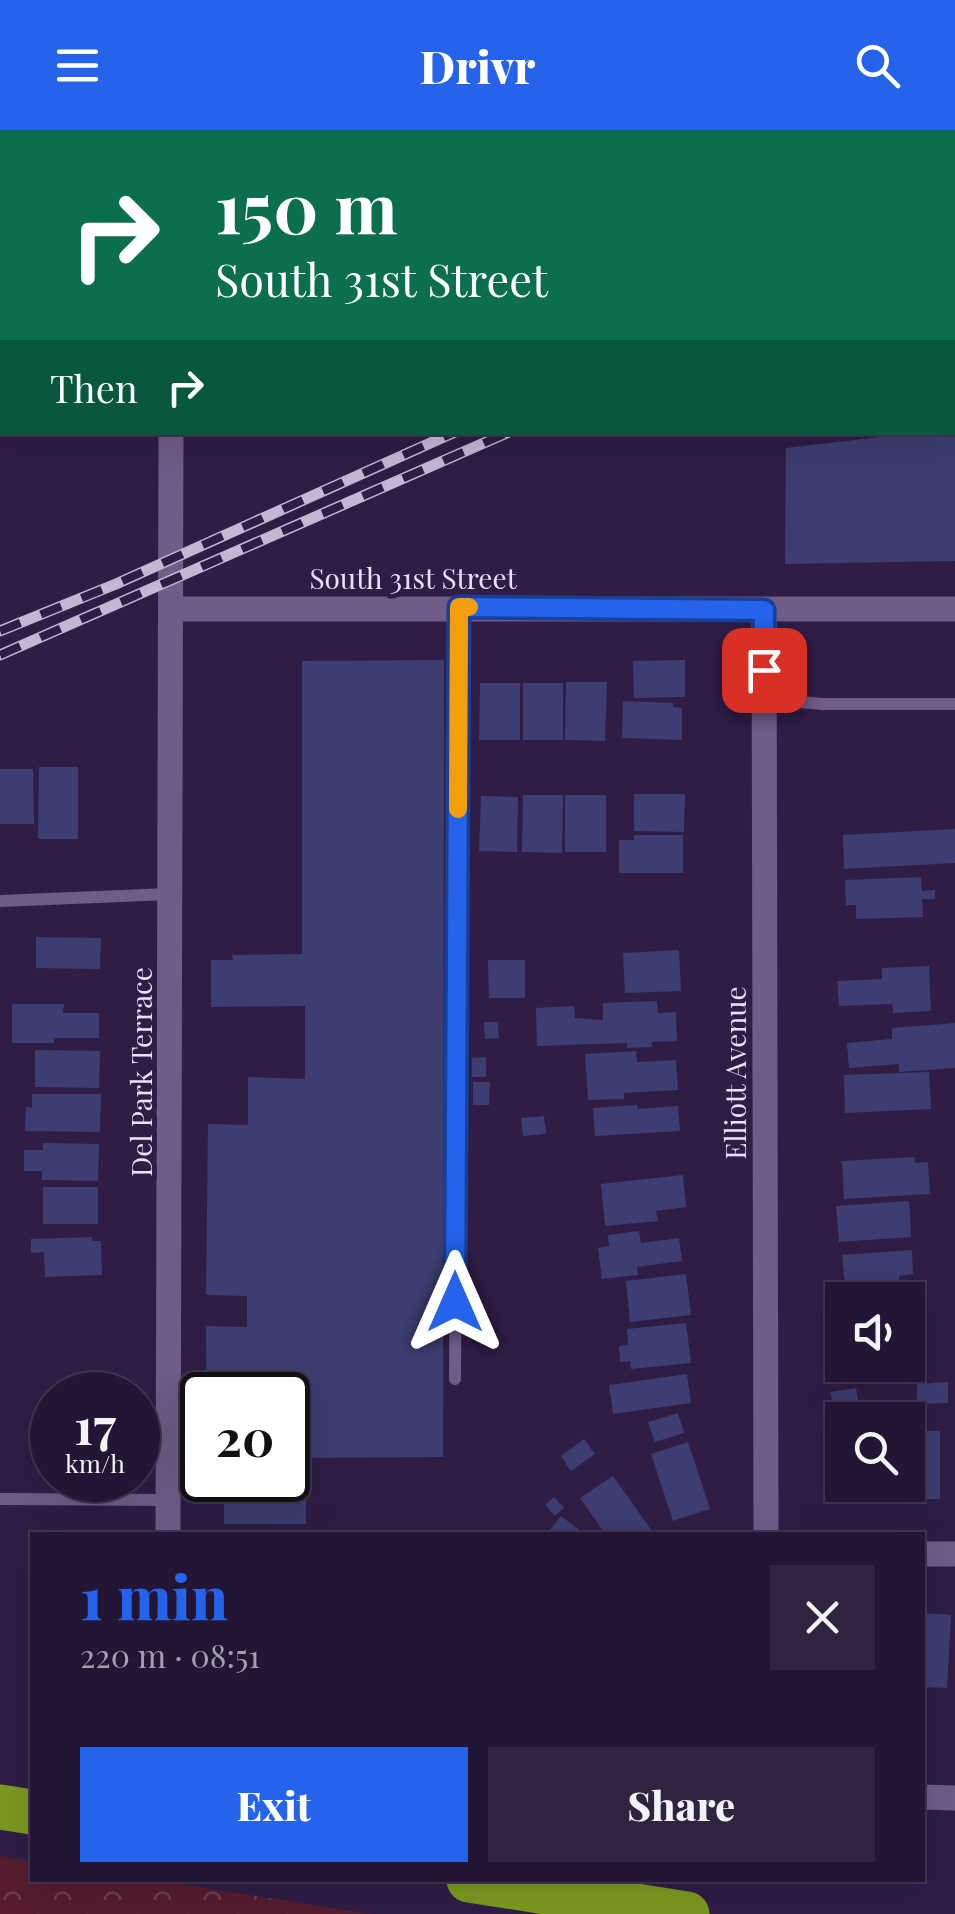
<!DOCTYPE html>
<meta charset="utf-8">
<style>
body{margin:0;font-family:"Playfair Display",serif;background:#2f2340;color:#f1f3f6;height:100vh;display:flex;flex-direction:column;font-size:38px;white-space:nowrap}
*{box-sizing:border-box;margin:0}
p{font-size:32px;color:#a39fac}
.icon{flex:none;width:55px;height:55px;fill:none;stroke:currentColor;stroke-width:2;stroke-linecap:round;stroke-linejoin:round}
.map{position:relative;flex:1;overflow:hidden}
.panel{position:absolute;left:30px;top:1402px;width:895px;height:350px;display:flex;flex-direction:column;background:#231634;border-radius:0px;box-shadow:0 10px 40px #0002,0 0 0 2px #40354f}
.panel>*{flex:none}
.guide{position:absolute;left:0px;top:0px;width:955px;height:305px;box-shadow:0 10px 40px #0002,0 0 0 2px #40354f;background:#0b6e4f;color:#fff;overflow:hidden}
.buttons{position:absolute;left:825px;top:1152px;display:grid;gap:20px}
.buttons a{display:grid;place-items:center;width:100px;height:100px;border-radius:0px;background:#231634;box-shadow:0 10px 40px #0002,0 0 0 2px #40354f;font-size:50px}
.speed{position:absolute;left:30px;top:1242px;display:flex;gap:20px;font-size:50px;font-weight:700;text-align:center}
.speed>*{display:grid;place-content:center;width:130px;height:130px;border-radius:50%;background:#231634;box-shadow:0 10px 40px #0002,0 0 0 2px #40354f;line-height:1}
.speed small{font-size:25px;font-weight:400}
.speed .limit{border:5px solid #111;border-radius:15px;background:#fff;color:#111}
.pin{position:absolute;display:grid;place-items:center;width:85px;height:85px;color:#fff;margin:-42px;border-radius:20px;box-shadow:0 5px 15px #0006}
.me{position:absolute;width:110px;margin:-55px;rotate:0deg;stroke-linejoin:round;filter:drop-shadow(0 0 8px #0008)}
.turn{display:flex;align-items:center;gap:35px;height:210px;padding:0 50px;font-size:45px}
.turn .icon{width:130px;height:130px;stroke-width:2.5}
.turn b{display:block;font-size:70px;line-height:85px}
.then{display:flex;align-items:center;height:95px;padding:0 50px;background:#0003;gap:20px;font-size:38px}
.round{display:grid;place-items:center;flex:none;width:105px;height:105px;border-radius:0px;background:#2f2340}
.head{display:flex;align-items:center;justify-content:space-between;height:170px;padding:0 50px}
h1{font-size:60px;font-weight:800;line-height:75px;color:#2563eb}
.cta{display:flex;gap:20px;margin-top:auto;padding:20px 50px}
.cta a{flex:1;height:115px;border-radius:0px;background:#2563eb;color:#fff;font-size:40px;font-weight:800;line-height:115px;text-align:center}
.cta a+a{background:#2f2340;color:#f1f3f6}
header{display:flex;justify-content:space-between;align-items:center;height:130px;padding:0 50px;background:#2563eb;color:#fff;font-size:45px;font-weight:800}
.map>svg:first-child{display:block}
.forest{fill:url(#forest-crowns)}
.building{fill:#3e3d71}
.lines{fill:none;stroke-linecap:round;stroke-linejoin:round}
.service{stroke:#6f5c89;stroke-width:12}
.minor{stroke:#6f5c89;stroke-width:25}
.motorway{stroke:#7b9920;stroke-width:45}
.rail-casing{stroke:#c3b7d4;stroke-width:11}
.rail{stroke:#2f1d45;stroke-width:8;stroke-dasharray:22;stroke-linecap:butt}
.route-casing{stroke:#184099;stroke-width:25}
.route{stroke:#2563eb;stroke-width:18}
.slow{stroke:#f59e0b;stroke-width:18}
.labels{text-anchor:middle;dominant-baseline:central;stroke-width:10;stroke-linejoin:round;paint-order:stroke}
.street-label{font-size:28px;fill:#eae0fa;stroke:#2f1d45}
</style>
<header><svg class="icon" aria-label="menu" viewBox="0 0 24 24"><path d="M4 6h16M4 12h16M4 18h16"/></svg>Drivr<svg class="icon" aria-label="search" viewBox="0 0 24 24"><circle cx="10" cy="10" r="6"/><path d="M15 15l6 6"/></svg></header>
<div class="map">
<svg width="955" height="1784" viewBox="0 0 955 1784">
<defs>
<pattern id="forest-crowns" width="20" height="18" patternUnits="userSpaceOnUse" patternTransform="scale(2.5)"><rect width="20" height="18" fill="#551d2f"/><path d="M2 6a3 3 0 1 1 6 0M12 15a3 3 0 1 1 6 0" fill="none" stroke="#6e3e4e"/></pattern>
</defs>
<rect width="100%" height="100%" fill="#2f1d45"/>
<polygon class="forest" points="0,1726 32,1731 32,1750 154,1750 371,1784 0,1784"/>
<g class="building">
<polygon points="922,302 955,302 955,431 785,434 786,318"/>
<polygon points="444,530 443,1327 288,1328 288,1265 206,1265 206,1196 247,1197 247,1166 206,1165 208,994 248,995 248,947 305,949 305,876 211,877 211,830 233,830 232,825 302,824 302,531"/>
<polygon points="685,530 685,567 634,568 633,531"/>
<polygon points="566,552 607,552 605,611 565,610"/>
<polygon points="480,553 520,553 520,610 479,610"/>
<rect x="523" y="553" width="40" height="57"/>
<polygon points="623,571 673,573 673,577 682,578 682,610 622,608"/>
<polygon points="39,637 78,637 78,709 38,709"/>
<polygon points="0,639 33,639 34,694 0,694"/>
<polygon points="634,664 685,664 684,702 634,701"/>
<polygon points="523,665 563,665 562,723 522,722"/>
<rect x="565" y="665" width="41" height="57"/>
<polygon points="481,666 518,667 517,722 479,721"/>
<polygon points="955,699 955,733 844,739 843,705"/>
<polygon points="634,705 683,705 683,743 619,743 619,710 634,710"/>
<polygon points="921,747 922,761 935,760 935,769 922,769 923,787 856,789 856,775 846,775 845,750"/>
<polygon points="36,807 101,808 100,839 36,838"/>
<polygon points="679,820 681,861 625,863 623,823"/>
<polygon points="488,830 525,830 525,868 489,868"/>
<polygon points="929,836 931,881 893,883 892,874 839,876 837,851 882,849 882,838"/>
<polygon points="657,871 658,883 676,882 677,911 652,912 652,917 627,918 627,913 537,916 536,878 574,876 575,888 603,890 603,873"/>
<polygon points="12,874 64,874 63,883 99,883 99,908 54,908 54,913 12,913"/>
<polygon points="484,892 498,892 499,908 485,909"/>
<polygon points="955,893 955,938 899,942 899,934 849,938 847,913 892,909 892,898"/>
<polygon points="35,920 100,921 99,958 35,957"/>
<polygon points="636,921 637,932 676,930 678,960 624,963 624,969 588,970 585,924"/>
<polygon points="486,927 486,947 472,947 472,928"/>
<polygon points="929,942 931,979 845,983 844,945"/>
<polygon points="473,952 490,952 489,975 473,975"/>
<polygon points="32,964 101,964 100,1002 25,1001 26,977 32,978"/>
<polygon points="637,975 637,979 678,976 680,1001 595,1006 593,978"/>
<polygon points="544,986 546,1004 523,1006 521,988"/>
<polygon points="43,1013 99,1014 98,1051 42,1050 42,1041 24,1041 24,1020 43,1020"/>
<polygon points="915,1027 915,1033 928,1032 930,1064 844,1069 842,1031"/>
<polygon points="683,1045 686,1077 656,1081 658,1091 605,1096 601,1054"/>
<rect x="43" y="1057" width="55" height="37"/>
<polygon points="909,1071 911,1107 839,1112 836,1076"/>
<polygon points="639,1101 641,1113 679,1108 682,1131 637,1137 638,1145 602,1149 598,1118 609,1116 608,1105"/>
<polygon points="92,1107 92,1111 101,1111 102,1145 45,1147 44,1122 31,1123 31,1109"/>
<polygon points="912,1120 913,1144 899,1146 900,1160 846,1165 842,1125"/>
<polygon points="686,1144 691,1185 630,1192 626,1151"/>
<polygon points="833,1178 842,1178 842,1203 834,1203"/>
<polygon points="686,1193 691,1233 631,1239 630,1231 620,1232 619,1216 628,1215 627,1199"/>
<polygon points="687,1244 691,1273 613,1284 609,1255"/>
<polygon points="948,1252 948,1273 917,1274 917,1254"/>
<polygon points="856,1258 859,1277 833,1281 831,1262"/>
<polygon points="678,1283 684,1303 655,1312 648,1292"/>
<polygon points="832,1297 842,1298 842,1355 867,1355 867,1370 829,1369"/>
<polygon points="908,1301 940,1301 940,1369 900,1369 900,1355 908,1355"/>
<polygon points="584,1309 595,1324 571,1341 561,1326"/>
<polygon points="688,1312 710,1379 673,1391 651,1324"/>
<polygon points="613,1346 652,1401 646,1405 606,1405 580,1368"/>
<polygon points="306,1351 306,1394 224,1394 224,1352"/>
<polygon points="554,1367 564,1378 555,1386 545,1375"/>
<polygon points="561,1386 586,1405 546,1405"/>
<polygon points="922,1483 951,1485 947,1558 922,1557"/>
</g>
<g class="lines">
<g class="service">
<polyline points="763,569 823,574 955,574"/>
<polyline points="0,771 170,764"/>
<polyline points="455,1249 459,477"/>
<polyline points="0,1369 168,1370"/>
</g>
<g class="minor">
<polyline points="169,0 169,2"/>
<polyline points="171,479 955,479"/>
<polyline points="764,480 766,1405"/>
<polyline points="168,1405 171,302"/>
<polyline points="922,1424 955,1424"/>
<polyline points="922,1667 955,1668"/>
</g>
<g class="motorway">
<polyline points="0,1677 32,1682"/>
<polyline points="469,1750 687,1784"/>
</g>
<g class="rail-casing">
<g id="rail">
<polyline points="952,173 955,173"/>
<polyline points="952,195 955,195"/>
<polyline points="0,501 116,454 455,302"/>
<polyline points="0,525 509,302"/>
</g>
</g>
<use href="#rail" class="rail"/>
</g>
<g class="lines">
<g class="route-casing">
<polyline id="route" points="455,1172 459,477 764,480 764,540"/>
</g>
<use href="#route" class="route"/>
<polyline class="slow" points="458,679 459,477 469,477"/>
</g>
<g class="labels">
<g class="street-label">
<text x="413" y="447">South 31st Street</text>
<text transform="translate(140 942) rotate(-90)">Del Park Terrace</text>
<text transform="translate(734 943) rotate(-90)">Elliott Avenue</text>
</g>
</g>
</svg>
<div class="buttons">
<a><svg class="icon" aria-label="sound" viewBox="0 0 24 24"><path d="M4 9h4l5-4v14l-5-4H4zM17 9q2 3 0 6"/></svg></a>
<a><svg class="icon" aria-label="search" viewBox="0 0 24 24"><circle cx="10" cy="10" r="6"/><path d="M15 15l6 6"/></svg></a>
</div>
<div class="speed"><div>17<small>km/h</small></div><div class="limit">20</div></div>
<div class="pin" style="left:764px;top:540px;background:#d93025"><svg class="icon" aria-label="arrive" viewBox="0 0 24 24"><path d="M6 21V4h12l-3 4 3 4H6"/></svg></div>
<svg class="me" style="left:455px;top:1172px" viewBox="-20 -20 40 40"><path d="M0-17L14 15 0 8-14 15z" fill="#2563eb" stroke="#fff" stroke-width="4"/></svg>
<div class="guide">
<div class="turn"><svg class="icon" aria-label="right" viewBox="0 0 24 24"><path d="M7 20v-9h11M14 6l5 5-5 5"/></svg><div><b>150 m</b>South 31st Street</div></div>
<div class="then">Then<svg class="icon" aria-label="right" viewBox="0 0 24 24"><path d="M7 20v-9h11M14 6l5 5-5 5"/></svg></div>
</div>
<section class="panel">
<div class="head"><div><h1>1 min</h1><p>220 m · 08:51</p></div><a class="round"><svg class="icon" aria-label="close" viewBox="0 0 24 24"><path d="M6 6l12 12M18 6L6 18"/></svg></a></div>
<div class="cta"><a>Exit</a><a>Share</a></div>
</section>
</div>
